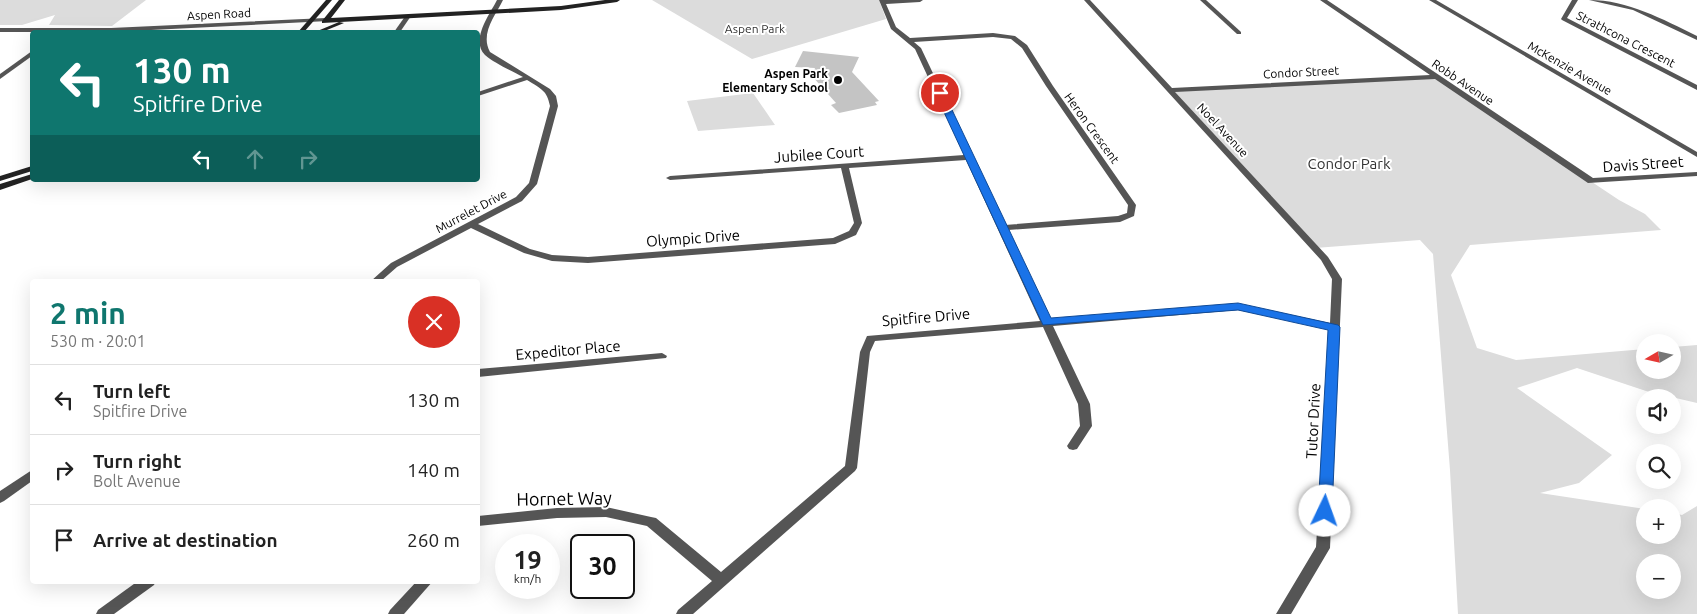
<!DOCTYPE html>
<meta charset="utf-8">
<style>
body{margin:0;font-family:Ubuntu,sans-serif;background:#f2f2f2;color:#222;height:100vh;display:flex;flex-direction:column;font-size:19px;white-space:nowrap}
*{box-sizing:border-box;margin:0}
p{font-size:16px;color:#767676}
.icon{flex:none;width:28px;height:28px;fill:none;stroke:currentColor;stroke-width:2;stroke-linecap:round;stroke-linejoin:round}
.map{position:relative;flex:1;overflow:hidden}
.panel{position:absolute;left:30px;top:279px;width:450px;height:305px;display:flex;flex-direction:column;background:#fff;border-radius:5px;box-shadow:0 5px 20px #0002}
.panel>*{flex:none}
.banner{position:absolute;left:30px;top:30px;width:450px;height:152px;border-radius:5px;box-shadow:0 5px 20px #0002;background:#0f766e;color:#fff;overflow:hidden}
.needle{width:32px;rotate:261deg}
.controls{position:absolute;left:1636px;top:334px;display:grid;gap:10px}
.controls a{display:grid;place-items:center;width:45px;height:45px;border-radius:50%;background:#fff;box-shadow:0 5px 20px #0002;font-size:25px}
.speed{position:absolute;left:495px;top:534px;display:flex;gap:10px;font-size:25px;font-weight:700;text-align:center}
.speed>*{display:grid;place-content:center;width:65px;height:65px;border-radius:50%;background:#fff;box-shadow:0 5px 20px #0002;line-height:1}
.speed small{font-size:12px;font-weight:400}
.speed .limit{border:2px solid #111;border-radius:8px;background:#fff;color:#111}
.pin{position:absolute;display:grid;place-items:center;width:42px;height:42px;color:#fff;margin:-21px;border:2px solid #fff;border-radius:50%;box-shadow:0 1px 5px #0007}
.me{position:absolute;width:55px;margin:-28px;rotate:3deg;stroke-linejoin:round;filter:drop-shadow(0 0 4px #0008)}
.turn{display:flex;align-items:center;gap:18px;height:105px;padding:0 20px;font-size:22px}
.turn .icon{width:65px;height:65px;stroke-width:2.5}
.turn b{display:block;font-size:35px;line-height:42px}
.lanes{display:flex;align-items:center;height:48px;padding:0 20px;background:#0003;justify-content:center;gap:25px;direction:ltr}
.lanes .off{opacity:.35}
.round{display:grid;place-items:center;flex:none;width:52px;height:52px;border-radius:26px;background:#f2f2f2}
.head{display:flex;align-items:center;justify-content:space-between;height:85px;padding:0 20px}
h1{font-size:30px;font-weight:700;line-height:38px;color:#0f766e}
ul{padding:0;list-style:none}
li{display:flex;align-items:center;gap:15px;height:70px;padding:0 20px;border-top:1px solid #e0e0e0}
li div{flex:1}
li b{display:block;font-size:19px}
li em{font-style:normal}
.map>svg:first-child{display:block}
.green{fill:#dcdcdc;fill-rule:evenodd}
.building{fill:#c4c4c4}
.lines{fill:none;stroke-linecap:round;stroke-linejoin:round}
.street{fill:#555;fill-rule:evenodd}
.secondary{fill:#222;fill-rule:evenodd}
.route{fill:#1a73e8;stroke:#114b97}
.poi-dot{fill:#000;stroke:#fff;stroke-width:2}
.labels{text-anchor:middle;dominant-baseline:central;stroke-width:4;stroke-linejoin:round;paint-order:stroke}
.far-street-label{font-size:12px;fill:#000;stroke:#fff}
.far-park-label{font-size:12px;fill:#333;stroke:#fff}
.far-poi-label{font-size:12px;font-weight:bold;fill:#000;stroke:#fff;text-anchor:end}
.street-label{font-size:15px;fill:#000;stroke:#fff}
.park-label{font-size:15px;fill:#333;stroke:#fff}
.near-street-label{font-size:18px;fill:#000;stroke:#fff}
</style>
<div class="map">
<svg width="1697" height="614" viewBox="0 0 1697 614">
<rect width="100%" height="100%" fill="#fff"/>
<g class="green">
<polygon points="0,0 146,0 112,26 49,25 55,15 22,25 0,25"/>
<polygon points="652,0 879,0 886,19 752,59"/>
<path d="M1434,77l185,123 26,14 16,16 -191,15 -19,30 26,73 39,12 129,-11v21h27l1,-23 24,-2v58l-51,-12 -69,-23 -60,20 95,67 -33,28 -39,10 105,16v26h27l1,-22 9,2 15,-9v108h-239l-8,-144 -17,-216 -13,-14 -105,8 -146,-158zM1645,562h27v28h-27z"/>
<polygon points="753,93 775,125 698,131 687,101"/>
</g>
<polygon class="building" points="803,51 859,57 852,72 879,101 875,102 877,105 839,113 831,105 836,103 812,76 815,68 795,67"/>
<g class="lines">
<g class="street">
<path d="M497,0h6c-8,16 -23,34 -13,52l60,37 6,7 2,10 -21,78 -15,17 -44,23 52,25 22,6 36,2 245,-19 16,-7 5,-8 -13,-55 -171,12 -4,-2 4,-2 294,-21 -49,-106 -24,-20 -12,-29h44l-3,2 -34,2 10,23 14,11 83,-5 22,3 12,9 26,41 83,119 -2,11 -14,6 -112,8 42,90 188,-16 92,19 2,-44 -11,-19 -237,-260h6l82,88 258,-13 -110,-75h7l266,178 104,-6v4l-109,7 -153,-104 -260,13 153,165 14,22 -12,269 -39,66h-15l40,-67 13,-218 -91,-19 -185,16 37,78 2,22 -15,23 -4,1 -4,-1 -2,-3 13,-20 -2,-22 -35,-77 -168,14 -5,11 -13,116 -2,3 -162,143h-17l2,-4 34,-29 -65,-55 -41,-9 -49,1 -79,8v-10l79,-8 49,-1 45,10 5,1 65,54 124,-106 15,-114 7,-16 173,-15 -74,-161 -117,8 13,55 -6,12 -21,9 -247,19 -36,-2 -28,-8 -53,-25 -74,39 -16,14h-10l20,-18 125,-66 13,-14 21,-77c-3,-16 -9,-17 -23,-26l-49,16v-4l45,-15c-11,-6 -29,-14 -38,-22 -15,-15 5,-41 12,-55zM993,37l18,2 11,9 24,38 82,119 -1,8 -9,3 -113,9 -84,-177 -7,-6z"/>
<polygon points="1200,0 1206,0 1241,32 1241,34 1237,34"/>
<polygon points="1429,0 1436,0 1697,152 1697,157"/>
<polygon points="1572,0 1578,0 1567,18 1697,85 1697,90 1562,20 1561,19"/>
<path d="M1589,0c39,0 73,19 108,36v4l-64,-30z"/>
<polygon points="406,15 411,16 400,32 394,32"/>
<polygon points="326,18 329,20 328,21 111,32 0,32 0,28 111,28"/>
<polygon points="32,51 32,56 0,79 0,74"/>
<polygon points="662,353 667,356 666,358 478,377 478,369"/>
<polygon points="32,470 32,481 4,501 0,503 0,491"/>
<polygon points="138,581 156,581 154,585 114,614 96,614 98,610"/>
<polygon points="417,581 433,581 404,614 388,614 390,610"/>
</g>
<g class="secondary">
<polygon points="326,0 332,0 304,32 298,32"/>
<polygon points="339,0 345,0 331,18 561,6 605,0 620,0 617,2 561,10 322,23 322,21"/>
<polygon points="339,22 344,23 322,32 315,32"/>
<polygon points="32,166 32,171 0,181 0,176"/>
<polygon points="32,174 32,179 0,190 0,184"/>
</g>
</g>
<polygon class="route" points="940,91 944,93 1051,318 1238,303 1338,325 1340,327 1332,511 1330,515 1320,515 1318,511 1328,330 1238,310 1043,325 935,93"/>
<circle class="poi-dot" cx="838" cy="80" r="5"/>
<g class="labels">
<g class="far-street-label">
<text transform="translate(219 14) rotate(-3)">Aspen Road</text>
<text transform="translate(1626 39) rotate(27)">Strathcona Crescent</text>
<text transform="translate(1570 68) rotate(30)">McKenzie Avenue</text>
<text transform="translate(1301 72) rotate(-3)">Condor Street</text>
<text transform="translate(1463 82) rotate(34)">Robb Avenue</text>
<text transform="translate(1092 128) rotate(54)">Heron Crescent</text>
<text transform="translate(1223 130) rotate(47)">Noel Avenue</text>
<text transform="translate(471 211) rotate(-28)">Murrelet Drive</text>
</g>
<g class="far-park-label">
<text x="755" y="28">Aspen Park</text>
</g>
<g class="far-poi-label">
<text x="828" y="73">Aspen Park<tspan x="828" dy="14">Elementary School</tspan></text>
</g>
<g class="street-label">
<text transform="translate(819 154) rotate(-4)">Jubilee Court</text>
<text transform="translate(1643 164) rotate(-4)">Davis Street</text>
<text transform="translate(693 238) rotate(-4)">Olympic Drive</text>
<text transform="translate(926 317) rotate(-5)">Spitfire Drive</text>
<text transform="translate(568 350) rotate(-5)">Expeditor Place</text>
<text transform="translate(1313 421) rotate(-87)">Tutor Drive</text>
</g>
<g class="park-label">
<text x="1349" y="163">Condor Park</text>
</g>
<g class="near-street-label">
<text transform="translate(564 498) rotate(-1)">Hornet Way</text>
</g>
</g>
</svg>
<div class="controls">
<a><svg class="needle" viewBox="-14 -14 28 28"><path d="M0-13l5 13h-10z" fill="#e53935"/><path d="M0 13l5-13h-10z" fill="#767676"/></svg></a>
<a><svg class="icon" aria-label="sound" viewBox="0 0 24 24"><path d="M4 9h4l5-4v14l-5-4H4zM17 9q2 3 0 6"/></svg></a>
<a><svg class="icon" aria-label="search" viewBox="0 0 24 24"><circle cx="10" cy="10" r="6"/><path d="M15 15l6 6"/></svg></a>
<a>+</a>
<a>−</a>
</div>
<div class="speed"><div>19<small>km/h</small></div><div class="limit">30</div></div>
<div class="pin" style="left:940px;top:93px;background:#d93025"><svg class="icon" aria-label="arrive" viewBox="0 0 24 24"><path d="M6 21V4h12l-3 4 3 4H6"/></svg></div>
<svg class="me" style="left:1325px;top:511px" viewBox="-20 -20 40 40"><circle r="19" fill="#fff"/><path d="M0-13L10 11 0 6-10 11z" fill="#1a73e8"/></svg>
<div class="banner">
<div class="turn"><svg class="icon" aria-label="left" viewBox="0 0 24 24"><path d="M17 20v-9H6M10 6l-5 5 5 5"/></svg><div><b>130 m</b>Spitfire Drive</div></div>
<div class="lanes"><svg class="icon" aria-label="left" viewBox="0 0 24 24"><path d="M17 20v-9H6M10 6l-5 5 5 5"/></svg><svg class="icon off" aria-label="ahead" viewBox="0 0 24 24"><path d="M12 20V5M6 11l6-6 6 6"/></svg><svg class="icon off" aria-label="right" viewBox="0 0 24 24"><path d="M7 20v-9h11M14 6l5 5-5 5"/></svg></div>
</div>
<section class="panel">
<div class="head"><div><h1>2 min</h1><p>530 m · 20:01</p></div><a class="round" style="background:#d93025;color:#fff"><svg class="icon" aria-label="close" viewBox="0 0 24 24"><path d="M6 6l12 12M18 6L6 18"/></svg></a></div>
<ul>
<li><svg class="icon" aria-label="left" viewBox="0 0 24 24"><path d="M17 20v-9H6M10 6l-5 5 5 5"/></svg><div><b>Turn left</b><p>Spitfire Drive</p></div><em>130 m</em></li>
<li><svg class="icon" aria-label="right" viewBox="0 0 24 24"><path d="M7 20v-9h11M14 6l5 5-5 5"/></svg><div><b>Turn right</b><p>Bolt Avenue</p></div><em>140 m</em></li>
<li><svg class="icon" aria-label="arrive" viewBox="0 0 24 24"><path d="M6 21V4h12l-3 4 3 4H6"/></svg><div><b>Arrive at destination</b></div><em>260 m</em></li>
</ul>
</section>
</div>
